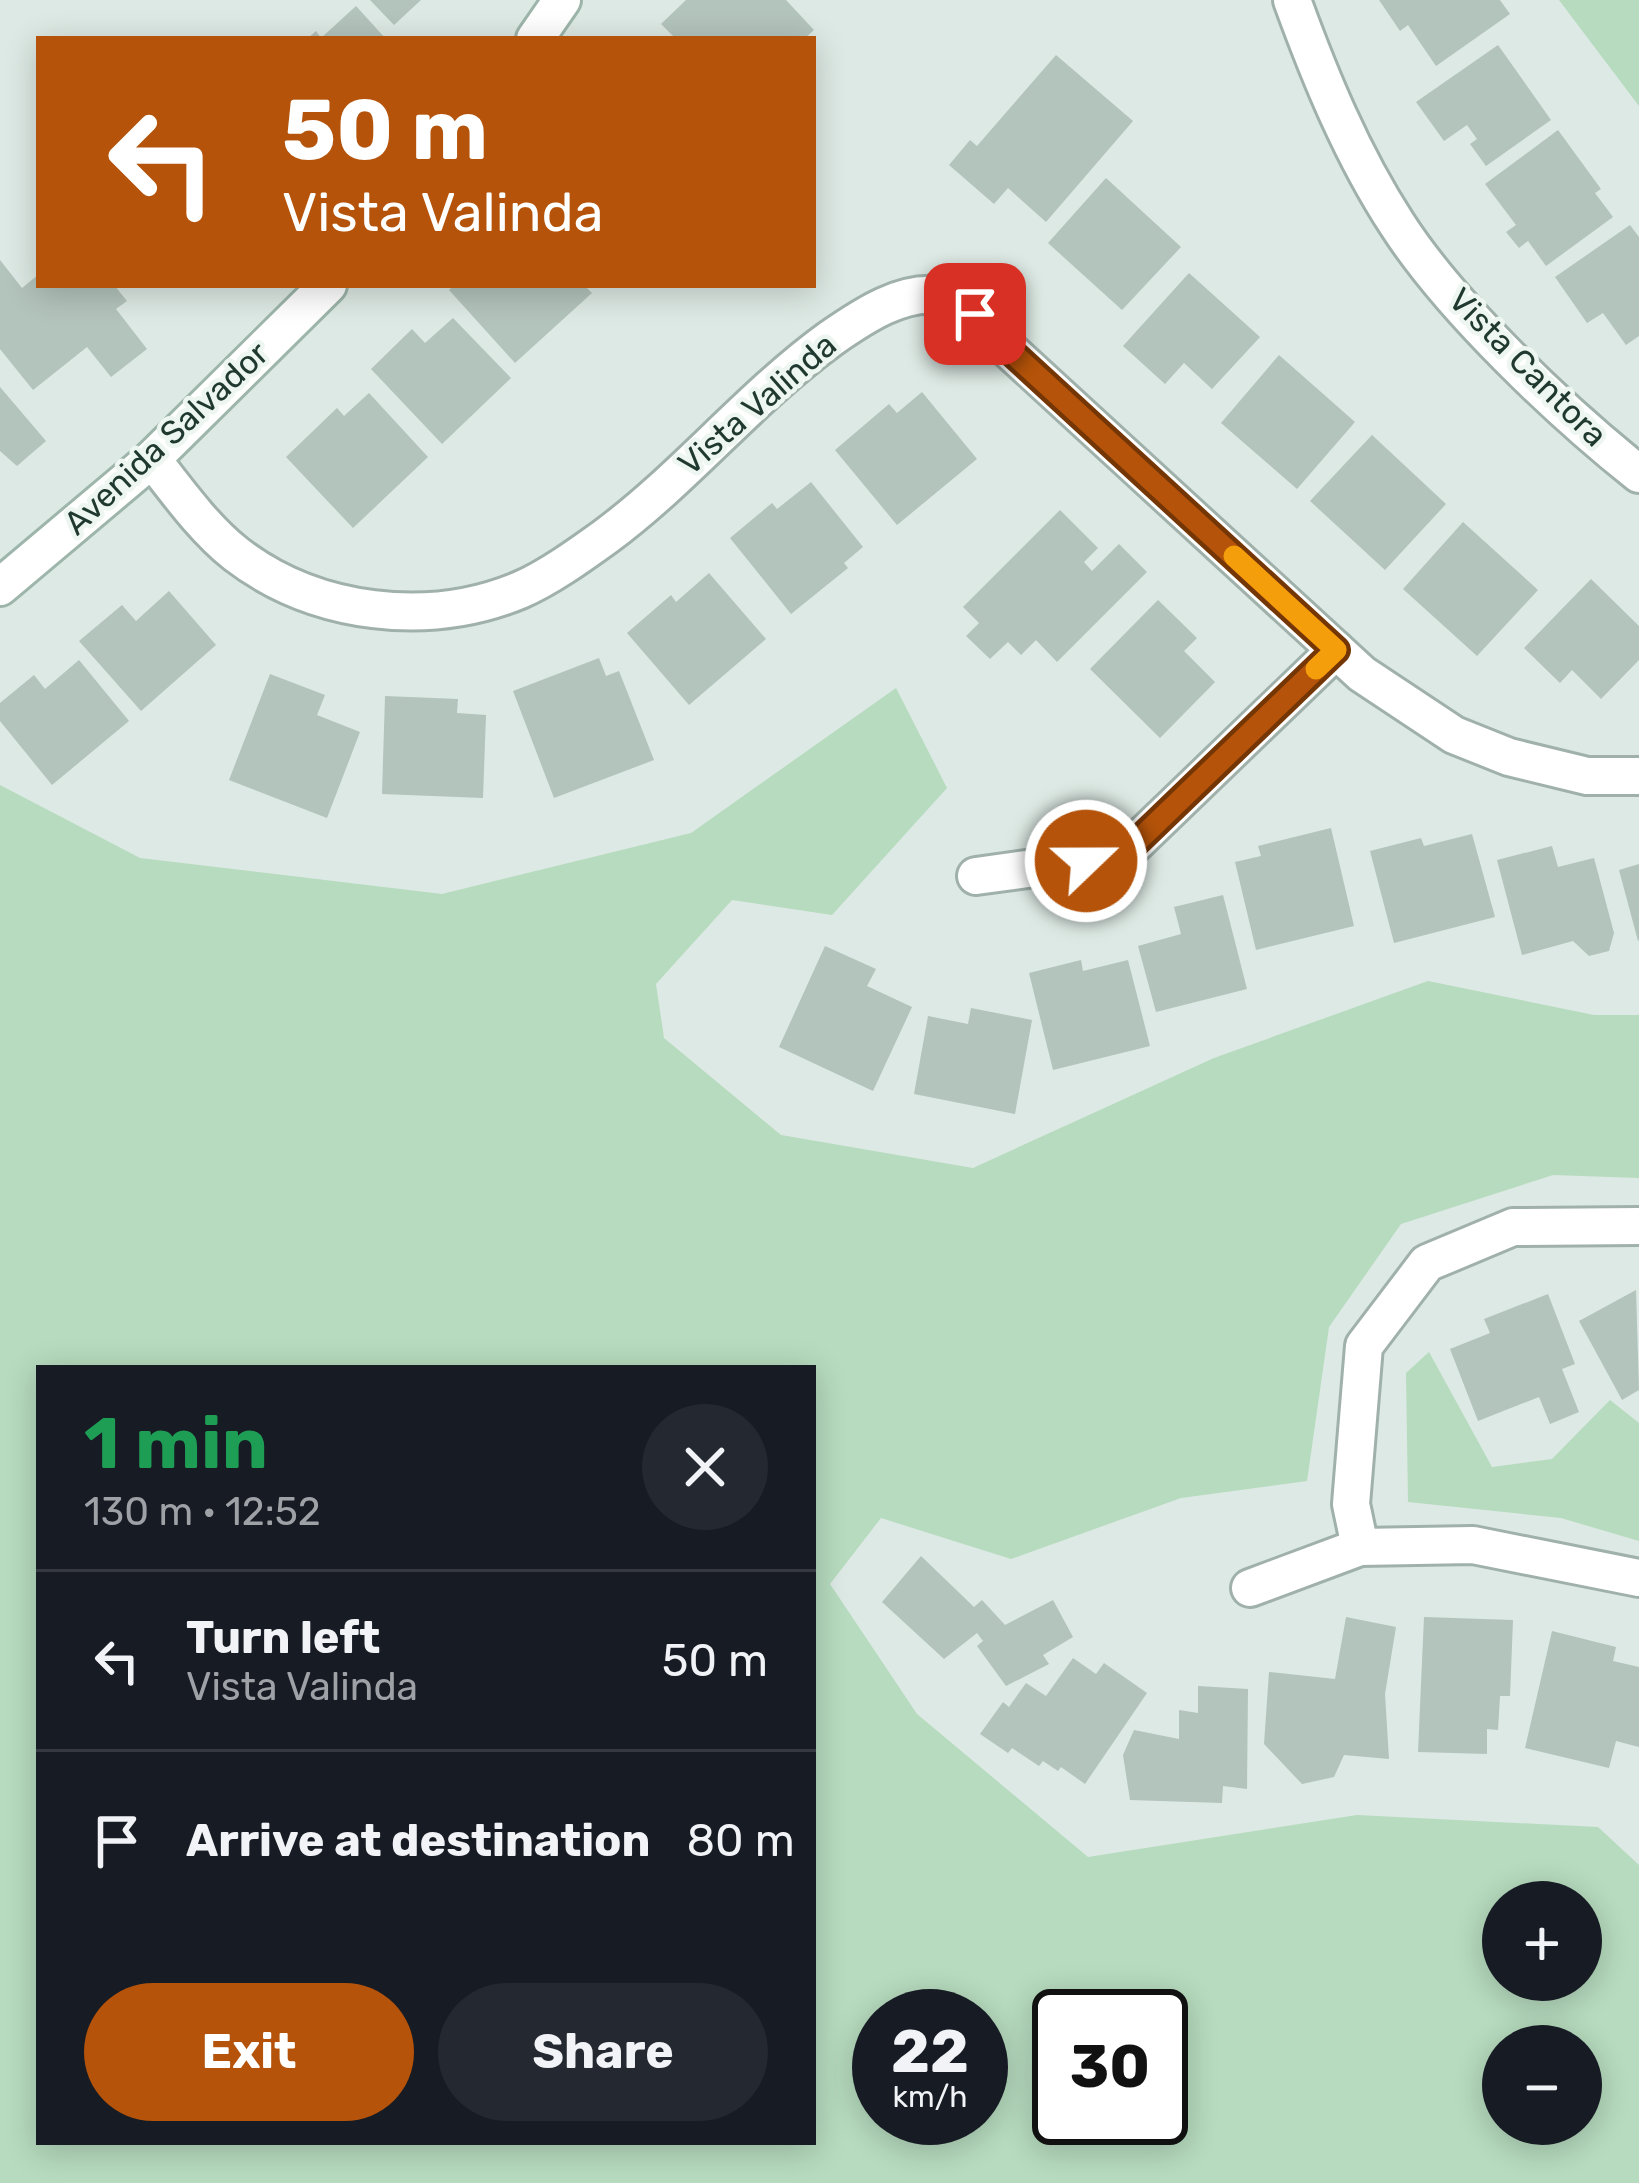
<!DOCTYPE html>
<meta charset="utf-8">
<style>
body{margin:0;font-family:Rubik,sans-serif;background:#242831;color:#f1f3f6;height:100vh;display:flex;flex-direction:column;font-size:45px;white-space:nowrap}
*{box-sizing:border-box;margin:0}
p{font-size:39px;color:#9ea1a6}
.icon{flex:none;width:66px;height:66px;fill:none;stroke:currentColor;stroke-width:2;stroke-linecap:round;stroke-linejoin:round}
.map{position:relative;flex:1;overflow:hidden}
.details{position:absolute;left:36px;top:1365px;width:780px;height:780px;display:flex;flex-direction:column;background:#171b24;border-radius:0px;box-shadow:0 6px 30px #0003}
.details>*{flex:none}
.guide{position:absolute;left:36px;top:36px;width:780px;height:252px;border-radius:0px;box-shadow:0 6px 30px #0003;background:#b45309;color:#fff;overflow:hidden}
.buttons{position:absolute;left:1482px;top:1881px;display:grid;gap:24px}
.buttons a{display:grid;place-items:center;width:120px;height:120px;border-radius:50%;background:#171b24;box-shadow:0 6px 30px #0003;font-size:60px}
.speed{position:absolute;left:852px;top:1989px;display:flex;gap:24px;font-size:60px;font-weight:700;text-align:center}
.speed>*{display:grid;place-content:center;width:156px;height:156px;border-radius:50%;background:#171b24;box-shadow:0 6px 30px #0003;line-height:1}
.speed small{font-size:30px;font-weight:400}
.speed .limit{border:6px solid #111;border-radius:18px;background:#fff;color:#111}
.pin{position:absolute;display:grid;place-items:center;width:102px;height:102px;color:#fff;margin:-51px;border-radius:24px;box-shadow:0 6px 18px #0006}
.me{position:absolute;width:132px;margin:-66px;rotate:68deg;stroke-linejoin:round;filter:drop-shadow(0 0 9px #0008)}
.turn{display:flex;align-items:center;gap:42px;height:252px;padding:0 48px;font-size:54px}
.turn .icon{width:156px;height:156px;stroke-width:2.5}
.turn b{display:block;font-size:84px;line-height:102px}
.round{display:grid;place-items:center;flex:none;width:126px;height:126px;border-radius:63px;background:#242831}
.summary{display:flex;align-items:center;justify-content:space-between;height:204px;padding:0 48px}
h1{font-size:72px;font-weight:700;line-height:90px;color:#1e9e55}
.cta{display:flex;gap:24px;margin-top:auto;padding:24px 48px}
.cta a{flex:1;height:138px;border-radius:72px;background:#b45309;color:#fff;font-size:48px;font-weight:700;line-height:138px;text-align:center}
.cta a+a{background:#242831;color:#f1f3f6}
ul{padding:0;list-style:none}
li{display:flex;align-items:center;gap:36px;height:180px;padding:0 48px;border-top:3px solid #363941}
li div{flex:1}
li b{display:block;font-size:45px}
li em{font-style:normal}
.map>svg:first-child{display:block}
.green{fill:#b6dbbe;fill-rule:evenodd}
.building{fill:#b3c4bc}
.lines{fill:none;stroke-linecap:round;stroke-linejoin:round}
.street-casing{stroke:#a0b1ab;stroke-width:42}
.secondary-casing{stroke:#9db5ab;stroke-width:42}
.street{stroke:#fff;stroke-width:36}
.secondary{stroke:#fff;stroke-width:36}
.route-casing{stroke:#753606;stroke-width:30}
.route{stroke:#b45309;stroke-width:21}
.slow{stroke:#f59e0b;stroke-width:21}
.labels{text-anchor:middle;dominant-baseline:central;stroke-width:9;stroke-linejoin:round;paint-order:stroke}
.street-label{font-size:33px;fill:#1f3931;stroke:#eef6f1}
</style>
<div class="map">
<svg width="1639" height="2183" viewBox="0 0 1639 2183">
<rect width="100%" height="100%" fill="#dde9e4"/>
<g class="green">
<polygon points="1559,0 1639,0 1639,106"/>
<path d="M896,688l51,100 -115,127 -100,-15 -76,84 8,54 117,97 192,33 241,-110 214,-77 166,34h45v163l-86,-3 -152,49 -72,103 -22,154 -126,17 -170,61 -130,-41 -51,66 87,130 171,143 269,-42 241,12 41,38v318h-1639v-1398l140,73 302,36 249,-61zM39,1368h774v774h-774zM1503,1902h78v78h-78zM879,2016h102v102h-102zM1059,2016h102v102h-102zM1503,2046h78v78h-78z"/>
<polygon points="1429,1352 1492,1467 1552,1459 1610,1400 1639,1423 1639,1541 1561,1518 1408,1502 1406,1373"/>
</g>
<g class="building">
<polygon points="370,0 421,0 394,25"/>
<polygon points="686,0 786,0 814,30 804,39 676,39 661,24"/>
<polygon points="1379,0 1500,0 1510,14 1436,66 1408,25 1400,31"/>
<polygon points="356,6 386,39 307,39 316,31 321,38"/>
<polygon points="1498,45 1551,120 1486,166 1470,144 1477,139 1467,125 1444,141 1416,102"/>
<polygon points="1056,55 1133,121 1046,222 1008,188 994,204 949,165 970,140 977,146"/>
<polygon points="1558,130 1601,189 1595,193 1613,217 1546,266 1528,241 1519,248 1506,232 1516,225 1485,184"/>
<polygon points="1106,178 1181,247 1122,310 1048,243"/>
<polygon points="1630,225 1639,237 1639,336 1626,345 1603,313 1587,323 1555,277"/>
<polygon points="0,260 22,288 39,274 39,285 114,285 127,301 116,309 147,349 111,377 87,347 33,390 0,349"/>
<polygon points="1189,273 1260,337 1212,389 1184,363 1165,384 1123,346"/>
<polygon points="454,285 584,285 592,293 515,363 449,290"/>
<polygon points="453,318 511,378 442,444 371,369 412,329 425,343"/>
<polygon points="1279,355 1355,422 1297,489 1221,423"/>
<polygon points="0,387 46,441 17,466 0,451"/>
<polygon points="922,392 977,459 897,525 835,450 889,404 897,413"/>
<polygon points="369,393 428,457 353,528 286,457 337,408 344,416"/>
<polygon points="1372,435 1446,504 1385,570 1310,501"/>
<polygon points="811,482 863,547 844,563 848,568 791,614 730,538 772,503 777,509"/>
<polygon points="1060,510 1098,548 1084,562 1092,571 1119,544 1147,572 1057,662 1036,640 1021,655 1008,642 990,659 966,636 979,623 963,607"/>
<polygon points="1463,522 1538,590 1477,656 1403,589"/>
<polygon points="709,573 766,639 689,705 627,633 671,595 676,602"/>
<polygon points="1591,579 1639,626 1639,660 1601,699 1572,670 1560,683 1524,648"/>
<polygon points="169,591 216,645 141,711 79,641 122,605 136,621"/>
<polygon points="1158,600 1197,638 1184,651 1215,682 1160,738 1090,669"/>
<polygon points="599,658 606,676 619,671 654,760 554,798 513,691"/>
<polygon points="79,660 129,721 52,785 0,721 0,703 34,675 45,689"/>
<polygon points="270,674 325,695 317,715 360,732 327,818 229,780"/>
<polygon points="385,696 458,699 457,713 486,715 483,798 382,794"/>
<polygon points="1331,828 1354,926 1256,950 1235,862 1261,856 1258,846"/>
<polygon points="1472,834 1495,917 1394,943 1370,851 1421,838 1424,846"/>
<polygon points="1552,846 1558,867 1594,858 1614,933 1609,951 1589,956 1573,941 1522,955 1497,860"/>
<polygon points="1639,864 1639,940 1638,941 1619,870"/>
<polygon points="1223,895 1247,989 1156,1012 1138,946 1181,934 1174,907"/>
<polygon points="825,946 876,969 867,986 912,1007 873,1091 779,1047"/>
<polygon points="1081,960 1083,971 1128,960 1150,1046 1053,1070 1029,973"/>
<polygon points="971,1008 1032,1020 1015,1114 914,1094 928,1016 968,1024"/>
<polygon points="1636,1290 1639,1390 1622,1400 1579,1321"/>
<polygon points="1548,1294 1575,1364 1562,1369 1579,1412 1550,1424 1539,1397 1478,1421 1450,1349 1490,1333 1484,1319"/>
<polygon points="921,1556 974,1607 982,1600 1005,1625 1053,1600 1073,1637 1043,1655 1049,1664 1006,1686 977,1646 983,1641 977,1633 944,1659 882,1602"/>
<polygon points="1346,1617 1396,1627 1385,1694 1389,1759 1344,1755 1334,1777 1302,1784 1264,1744 1269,1672 1335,1679"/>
<polygon points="1424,1617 1513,1620 1510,1696 1500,1696 1498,1730 1487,1729 1487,1754 1418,1752"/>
<polygon points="1552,1631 1616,1647 1613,1661 1639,1667 1639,1747 1616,1741 1609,1768 1525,1748"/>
<polygon points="1073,1658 1096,1674 1104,1663 1147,1693 1085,1784 1061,1767 1058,1771 1043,1761 1039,1766 1012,1748 1008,1753 980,1734 1003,1702 1009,1707 1026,1683 1046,1696"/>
<polygon points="1198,1686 1248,1689 1247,1789 1223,1786 1222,1803 1130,1800 1123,1755 1134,1730 1179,1739 1179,1710 1198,1713"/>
</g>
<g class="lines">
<g class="street-casing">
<g id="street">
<path d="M1292,0c28,77 60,155 105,224 54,84 164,188 242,250"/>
<path d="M152,459c25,32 52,70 84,95 79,61 193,74 284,36 28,-12 60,-35 85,-53 80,-59 144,-139 225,-198 30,-21 76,-53 116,-42 26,7 45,34 62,52l354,325 92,61 55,22 78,19h52"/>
<polyline points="976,876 1122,856 1336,650"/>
<polyline points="1360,1547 1351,1504 1364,1346 1427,1263 1513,1227 1639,1226"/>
<polyline points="1250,1588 1360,1547 1473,1545 1639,1578"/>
</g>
</g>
<g class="secondary-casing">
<g id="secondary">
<polyline points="535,39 562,0"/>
<polyline points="0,587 152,459 328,285"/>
</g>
</g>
<use href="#street" class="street"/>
<use href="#secondary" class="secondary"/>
</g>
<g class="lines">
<g class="route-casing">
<polyline id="route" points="975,314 1008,349 1336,650 1122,856 1086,861"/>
</g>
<use href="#route" class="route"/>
<polyline class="slow" points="1234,556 1336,650 1316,669"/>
</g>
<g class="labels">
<g class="street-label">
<text transform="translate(1528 367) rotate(45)">Vista Cantora</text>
<text transform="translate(757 404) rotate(-41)">Vista Valinda</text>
<text transform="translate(166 438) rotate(-43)">Avenida Salvador</text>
</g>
</g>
</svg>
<div class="buttons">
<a>+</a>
<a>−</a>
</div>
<div class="speed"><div>22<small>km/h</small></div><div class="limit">30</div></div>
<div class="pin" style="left:975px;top:314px;background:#d93025"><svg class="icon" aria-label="arrive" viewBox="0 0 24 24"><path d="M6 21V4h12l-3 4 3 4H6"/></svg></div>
<svg class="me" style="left:1086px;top:861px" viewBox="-20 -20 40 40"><circle r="17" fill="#b45309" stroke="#fff" stroke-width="3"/><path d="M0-11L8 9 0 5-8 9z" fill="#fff"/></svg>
<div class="guide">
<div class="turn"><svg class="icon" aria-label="left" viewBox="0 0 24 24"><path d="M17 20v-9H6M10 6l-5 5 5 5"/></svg><div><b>50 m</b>Vista Valinda</div></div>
</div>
<section class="details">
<div class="summary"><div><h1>1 min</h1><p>130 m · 12:52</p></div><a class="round"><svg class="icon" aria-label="close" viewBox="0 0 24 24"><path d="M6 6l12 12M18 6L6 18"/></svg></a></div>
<ul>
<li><svg class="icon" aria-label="left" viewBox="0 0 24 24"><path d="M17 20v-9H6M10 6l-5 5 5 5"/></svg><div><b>Turn left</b><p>Vista Valinda</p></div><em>50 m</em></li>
<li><svg class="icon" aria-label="arrive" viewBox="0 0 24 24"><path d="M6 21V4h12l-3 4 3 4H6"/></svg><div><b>Arrive at destination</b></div><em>80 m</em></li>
</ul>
<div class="cta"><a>Exit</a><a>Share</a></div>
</section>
</div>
